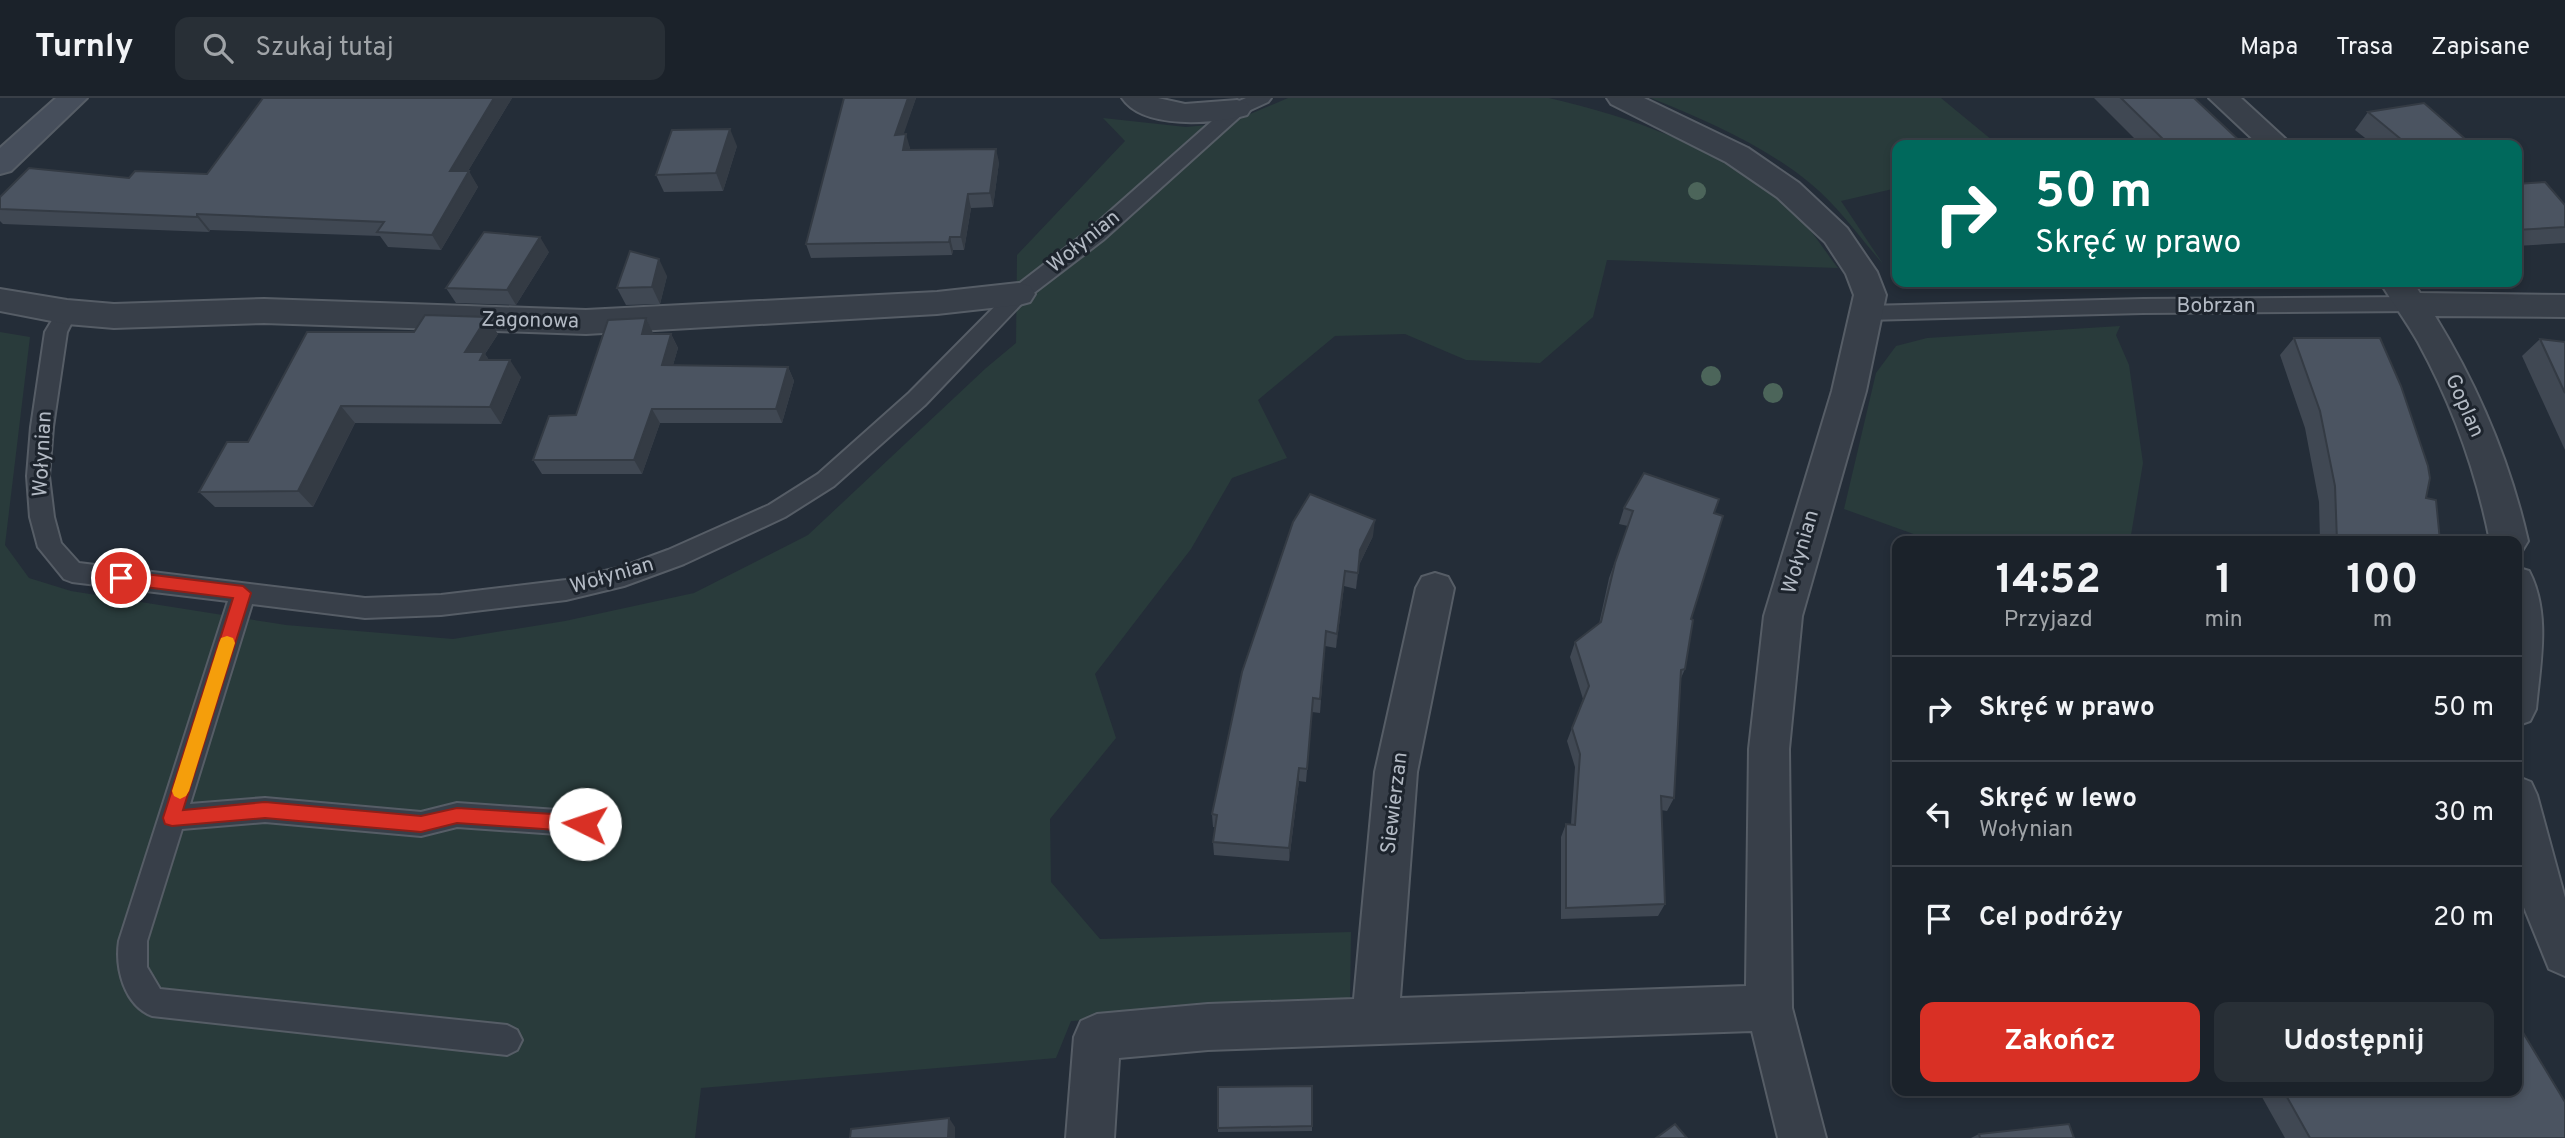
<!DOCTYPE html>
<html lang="pl">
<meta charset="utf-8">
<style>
body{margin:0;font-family:Overpass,sans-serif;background:#282f36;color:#f1f3f6;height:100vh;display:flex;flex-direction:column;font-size:26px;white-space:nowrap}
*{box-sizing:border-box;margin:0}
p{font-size:23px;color:#a0a4a8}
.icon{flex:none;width:38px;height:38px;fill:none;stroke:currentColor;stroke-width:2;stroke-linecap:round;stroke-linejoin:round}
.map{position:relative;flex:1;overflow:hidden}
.details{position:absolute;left:1892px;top:438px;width:630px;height:560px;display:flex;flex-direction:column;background:#1b222a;border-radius:14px;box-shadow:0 4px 10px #0003,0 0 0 2px #393f47}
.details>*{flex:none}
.guide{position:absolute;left:1892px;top:42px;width:630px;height:147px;border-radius:14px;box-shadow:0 4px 10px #0003,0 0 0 2px #393f47;background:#00695c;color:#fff;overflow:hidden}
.pin{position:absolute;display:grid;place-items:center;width:60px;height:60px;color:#fff;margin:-30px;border:4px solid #fff;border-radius:50%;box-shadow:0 2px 7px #0007}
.me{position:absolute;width:77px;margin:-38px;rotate:274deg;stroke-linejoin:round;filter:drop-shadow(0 0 5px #0008)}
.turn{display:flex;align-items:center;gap:24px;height:147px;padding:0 28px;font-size:32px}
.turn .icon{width:91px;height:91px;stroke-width:2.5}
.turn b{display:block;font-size:49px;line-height:60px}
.eta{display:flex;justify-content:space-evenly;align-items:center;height:119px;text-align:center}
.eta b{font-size:42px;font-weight:700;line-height:49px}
.cta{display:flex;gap:14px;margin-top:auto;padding:14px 28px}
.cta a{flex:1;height:80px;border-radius:14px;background:#d93025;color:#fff;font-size:28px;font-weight:700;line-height:80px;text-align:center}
.cta a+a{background:#282f36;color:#f1f3f6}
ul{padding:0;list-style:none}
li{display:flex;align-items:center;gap:21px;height:105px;padding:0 28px;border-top:2px solid #393f47}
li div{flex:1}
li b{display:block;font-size:26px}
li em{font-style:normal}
header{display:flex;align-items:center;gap:42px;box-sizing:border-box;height:98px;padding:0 35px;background:#1b222a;border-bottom:2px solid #393f47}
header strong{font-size:33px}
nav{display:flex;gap:38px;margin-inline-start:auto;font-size:24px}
.search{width:490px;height:63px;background:#282f36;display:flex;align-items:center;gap:18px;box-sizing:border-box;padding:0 24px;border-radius:14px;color:#a0a4a8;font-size:26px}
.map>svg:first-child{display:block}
.green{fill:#293b3b}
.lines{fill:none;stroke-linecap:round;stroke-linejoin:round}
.service-casing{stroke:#565d66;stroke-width:4}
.minor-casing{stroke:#565d66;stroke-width:4}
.secondary-casing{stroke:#565d66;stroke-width:4}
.service{fill:#383f49;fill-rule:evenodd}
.minor{fill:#383f49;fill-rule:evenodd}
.secondary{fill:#464e5b;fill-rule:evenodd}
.tree{fill:#4c655a}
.wall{fill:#404853}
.shaded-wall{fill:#343b44}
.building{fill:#4b5461;stroke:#343b44;stroke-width:2}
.route{fill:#d93025;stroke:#8d1f18;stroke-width:2}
.slow{fill:#f59e0b}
.labels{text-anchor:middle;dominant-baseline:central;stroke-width:6;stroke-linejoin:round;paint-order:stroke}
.street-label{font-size:21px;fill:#b3bac4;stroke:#1d242d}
</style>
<header>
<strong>Turnly</strong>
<div class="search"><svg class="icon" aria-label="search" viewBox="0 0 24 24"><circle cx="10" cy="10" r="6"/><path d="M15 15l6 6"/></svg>Szukaj tutaj</div>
<nav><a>Mapa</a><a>Trasa</a><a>Zapisane</a></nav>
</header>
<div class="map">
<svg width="2565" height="1040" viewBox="0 0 2565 1040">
<rect width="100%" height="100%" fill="#242d38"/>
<g class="green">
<path d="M1288,0h261c88,20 173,52 242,111 18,16 32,40 47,59l-231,-8 -14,57 -53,46 -74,-3 -61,-26 -70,2 -77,64 29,58 -55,20 -41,71 -96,125 21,64 -66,81 1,63 49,57 251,-7 -1,72 -279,17 -15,37 -355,30 -6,50h-695v-806l30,5 -25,208 24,33 42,13 215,34 167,14 112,-18 129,-28 114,-58 178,-167 30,-25 1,-88 108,-114 -22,-23 83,9 43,-4z"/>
<path d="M1651,0h290l57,47h-101v43l-56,13 42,63c-23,-26 -45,-58 -72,-80 -47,-39 -104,-63 -160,-86z"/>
<polygon points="2120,228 2116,237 2129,267 2143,365 2130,443 1933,443 1844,411 1876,275 1896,248 1927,240"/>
</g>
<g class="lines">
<g class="service-casing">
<g id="service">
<path d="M1246,0h25l-3,4 -24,11 -141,127 -77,59 -101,106 -91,81 -49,31 -101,47 -60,22 -58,14 -125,15 -76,3 -113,-14 -62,200 75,-6 156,14 36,-9 128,9 10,3 3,9 -3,9 -10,3 -128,-9 -36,9 -156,-14 -83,7 -35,112v26l13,22 347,36 10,5 5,10 -5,10 -10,5 -355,-39c-28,-11 -37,-48 -33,-75l109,-340 -156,-19 -8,-3 -26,-32 -8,-30 -3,-41 4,-49 14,-95 15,-25 7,-2 7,2 3,5 -10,20 -14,95 -4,49 5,41 7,26 18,20 286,35 76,-3 125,-15 56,-13 46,-17 101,-45 49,-31 91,-81 103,-104 77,-59 141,-125z"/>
<polygon points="2413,199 2420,201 2423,206 2420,211 2413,213 2143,215 1866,222 1859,220 1856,215 1859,210 1866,208 2143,201"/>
</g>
</g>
<g class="minor-casing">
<g id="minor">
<path d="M1122,0h36l27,6 52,-4 10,3 4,6 -4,6c-32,9 -104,15 -125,-17z"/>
<polygon points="1607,0 1644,0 1748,50 1799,85 1847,130 1877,174 1886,197 1866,293 1802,518 1789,651 1792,910 1826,1040 1778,1040 1752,933 1208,952 1119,960 1114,1040 1066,1040 1074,939 1081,923 1097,916 1208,906 1354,901 1375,674 1416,490 1422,479 1435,475 1448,479 1454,490 1417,674 1400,900 1746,888 1749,651 1764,518 1832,293 1854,197 1846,176 1825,144 1777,99 1726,64 1611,6"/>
<polygon points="2209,0 2241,0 2292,47 2259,47"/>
<path d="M2380,184h33l7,11 145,2v22l-130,-1c43,70 75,145 93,225l-6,10 -6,2v-12h-26c-14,-70 -38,-137 -72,-199 -12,-21 -26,-40 -38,-60z"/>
<polygon points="1019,185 1030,188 1035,196 1030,204 1019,207 937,216 586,236 264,225 114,230 67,226 0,213 0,191 67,202 114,206 264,201 586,212 937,194"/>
<path d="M2516,469l13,4c22,42 11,93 7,138l-6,12 -14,5z"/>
<polygon points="2516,678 2531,684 2537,697 2565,800 2565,878 2549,871 2523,807 2516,781"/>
</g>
</g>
<g class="secondary-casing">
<polygon id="secondary" points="56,0 87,0 11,73 0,76 0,50"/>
</g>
<use href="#service" class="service"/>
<use href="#minor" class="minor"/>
<use href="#secondary" class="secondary"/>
</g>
<g class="tree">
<circle cx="1697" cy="93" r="9"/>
<circle cx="1711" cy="278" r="10"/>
<circle cx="1773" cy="295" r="10"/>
</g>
<g class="wall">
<polygon points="263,0 512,0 468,73 478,89 441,152 388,149 380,138 210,132 209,134 3,126 0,123 0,99 129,80 207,76"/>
<polygon points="844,0 916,0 903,36 910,50 909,52 999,64 993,109 971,110 964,152 953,152 952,157 811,160 806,146"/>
<polygon points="2094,0 2194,0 2244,47 2141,47"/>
<polygon points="2368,14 2472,47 2374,47 2355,32"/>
<polygon points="737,48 723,93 664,94 656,77"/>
<polygon points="2516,86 2565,107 2565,145 2516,148"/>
<polygon points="549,154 516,207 456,205 446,190"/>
<polygon points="667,178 660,206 626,207 617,190"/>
<polygon points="646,220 653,236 671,236 678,250 673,267 788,269 794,283 782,325 660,325 642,376 542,376 533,362 576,317"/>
<polygon points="414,234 498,236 485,256 489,262 521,279 501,326 355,325 313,409 215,409 199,394 248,344"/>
<polygon points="2294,240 2426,400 2440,443 2320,443 2319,404 2305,330 2280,257"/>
<polygon points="2540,241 2565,244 2565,352 2522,258"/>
<polygon points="1624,410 1714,415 1691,521 1685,571 1681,580 1674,700 1667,713 1661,712 1665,806 1658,818 1561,821 1561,739 1566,726 1571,726 1575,669 1567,643 1583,601 1570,559 1575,544 1599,526 1609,480 1628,428 1619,426"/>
<polygon points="1373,438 1359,467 1356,491 1344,488 1336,550 1325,548 1320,615 1312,614 1306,684 1299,683 1289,763 1214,757 1213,744 1215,729 1213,729 1212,716 1242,574"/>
<polygon points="2258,992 2516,992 2565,1040 2285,1040"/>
<polygon points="1312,1028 1312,1033 1218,1034 1218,1030"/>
<polygon points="1979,1036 2074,1040 1971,1040"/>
</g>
<g class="shaded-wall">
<polygon points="494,0 512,0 459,88 450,73"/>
<polygon points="908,0 916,0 899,50 895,37"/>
<polygon points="730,31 737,48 723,93 716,75"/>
<polygon points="906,36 910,50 907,66 903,52"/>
<polygon points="996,51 999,64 993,109 990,95"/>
<polygon points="469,73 478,89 441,152 432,137"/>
<polygon points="968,96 971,110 964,152 961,139"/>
<polygon points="197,116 210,132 209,134 197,119"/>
<polygon points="540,139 549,154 516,207 507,192"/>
<polygon points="950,139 953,152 952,157 949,144"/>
<polygon points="659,161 667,178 660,206 652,189"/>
<polygon points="487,219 498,236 485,256 495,271 465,254"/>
<polygon points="646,220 653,235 649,251 642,236"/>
<polygon points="671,236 678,250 669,281 662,267"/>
<polygon points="510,262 521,279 501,326 490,309"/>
<polygon points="788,269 794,283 782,325 776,311"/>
<polygon points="341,308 355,325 313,409 298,393"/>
<polygon points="652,311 660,325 642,376 634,362"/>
<polygon points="1375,422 1373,438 1359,467 1356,491 1360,452"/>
<polygon points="1345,473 1344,488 1336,550 1337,536"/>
<polygon points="1299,670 1299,683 1289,763 1289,750"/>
<polygon points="949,1020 955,1029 955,1040 948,1040"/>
</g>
<g class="building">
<polygon points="263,0 494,0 450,73 469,73 432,137 377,134 384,124 197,116 197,119 0,111 0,99 29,70 129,80 135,73 207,76"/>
<polygon points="844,0 908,0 895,37 906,36 903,52 996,51 990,95 968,96 961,139 950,139 949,144 806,146"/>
<polygon points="2121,0 2194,0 2244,47 2169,47"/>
<polygon points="2424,5 2472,47 2408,47 2368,14"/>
<polygon points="730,31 716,75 656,77 672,32"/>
<polygon points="2545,84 2565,107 2565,129 2516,132 2516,86"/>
<polygon points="484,134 540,139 507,192 446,190"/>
<polygon points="630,153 659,161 652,189 617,190"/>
<polygon points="425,217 487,219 465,254 484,254 480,262 510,262 490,309 341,308 298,393 199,394 227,344 248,344 307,234 414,234"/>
<polygon points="646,220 642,236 671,236 662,267 788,269 776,311 652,311 634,362 533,362 549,318 576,317 608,222"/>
<polygon points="2294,240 2380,240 2401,288 2428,368 2430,380 2426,400 2436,402 2440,443 2337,443 2335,388 2320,313"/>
<polygon points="2540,241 2565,244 2565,295"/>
<polygon points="1644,375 1719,401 1714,415 1723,418 1691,521 1693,522 1685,571 1681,572 1674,700 1661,698 1665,806 1566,810 1566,726 1575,727 1580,656 1572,630 1589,588 1575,544 1601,524 1615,465 1633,413 1624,410"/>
<polygon points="1310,396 1375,422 1360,452 1358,475 1345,473 1337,536 1326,533 1320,601 1313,600 1307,671 1299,670 1289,750 1213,744 1217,717 1212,716 1242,574 1293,424"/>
<polygon points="2516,923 2565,1004 2565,1040 2310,1040 2283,992 2516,992"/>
<polygon points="1312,988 1312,1028 1218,1030 1218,989"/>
<polygon points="949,1020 948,1040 850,1040 851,1031"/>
<polygon points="1675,1026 1687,1040 1656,1040"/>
<polygon points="2069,1026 2074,1040 1980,1040 1979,1036"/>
</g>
<polygon class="route" points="121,473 243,488 251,495 183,712 265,704 421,718 457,710 585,718 592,720 594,726 592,732 585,734 457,725 421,734 265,720 172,728 165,726 163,720 233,500 121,486 113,480"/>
<polygon class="slow" points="227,538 233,540 235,545 189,693 186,698 180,701 174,698 172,693 219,545 221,540"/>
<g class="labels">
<g class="street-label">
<text transform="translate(1084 144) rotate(-39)">Wołynian</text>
<text x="2216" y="208">Bobrzan</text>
<text transform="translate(530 223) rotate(1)">Zagonowa</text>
<text transform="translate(2464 308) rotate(66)">Goplan</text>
<text transform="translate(43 356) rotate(-87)">Wołynian</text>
<text transform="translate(1801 454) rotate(-74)">Wołynian</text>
<text transform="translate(612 478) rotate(-16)">Wołynian</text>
<text transform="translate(1395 705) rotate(-83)">Siewierzan</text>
</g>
</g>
</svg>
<div class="pin" style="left:121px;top:480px;background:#d93025"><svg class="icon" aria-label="arrive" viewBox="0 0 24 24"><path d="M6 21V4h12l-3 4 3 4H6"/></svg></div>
<svg class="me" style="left:585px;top:726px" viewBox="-20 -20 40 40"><circle r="19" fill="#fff"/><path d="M0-13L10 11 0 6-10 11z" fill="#d93025"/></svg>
<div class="guide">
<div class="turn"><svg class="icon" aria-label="right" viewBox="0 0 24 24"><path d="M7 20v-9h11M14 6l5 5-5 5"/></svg><div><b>50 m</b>Skręć w prawo</div></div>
</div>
<section class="details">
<div class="eta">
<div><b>14:52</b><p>Przyjazd</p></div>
<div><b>1</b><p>min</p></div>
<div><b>100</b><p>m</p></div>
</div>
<ul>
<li><svg class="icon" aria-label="right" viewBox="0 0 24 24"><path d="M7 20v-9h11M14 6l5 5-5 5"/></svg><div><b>Skręć w prawo</b></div><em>50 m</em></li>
<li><svg class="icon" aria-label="left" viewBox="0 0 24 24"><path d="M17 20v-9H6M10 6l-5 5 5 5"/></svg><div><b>Skręć w lewo</b><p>Wołynian</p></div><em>30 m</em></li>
<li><svg class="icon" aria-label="arrive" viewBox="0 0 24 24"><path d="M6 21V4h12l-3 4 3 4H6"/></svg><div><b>Cel podróży</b></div><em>20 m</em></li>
</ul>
<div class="cta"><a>Zakończ</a><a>Udostępnij</a></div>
</section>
</div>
